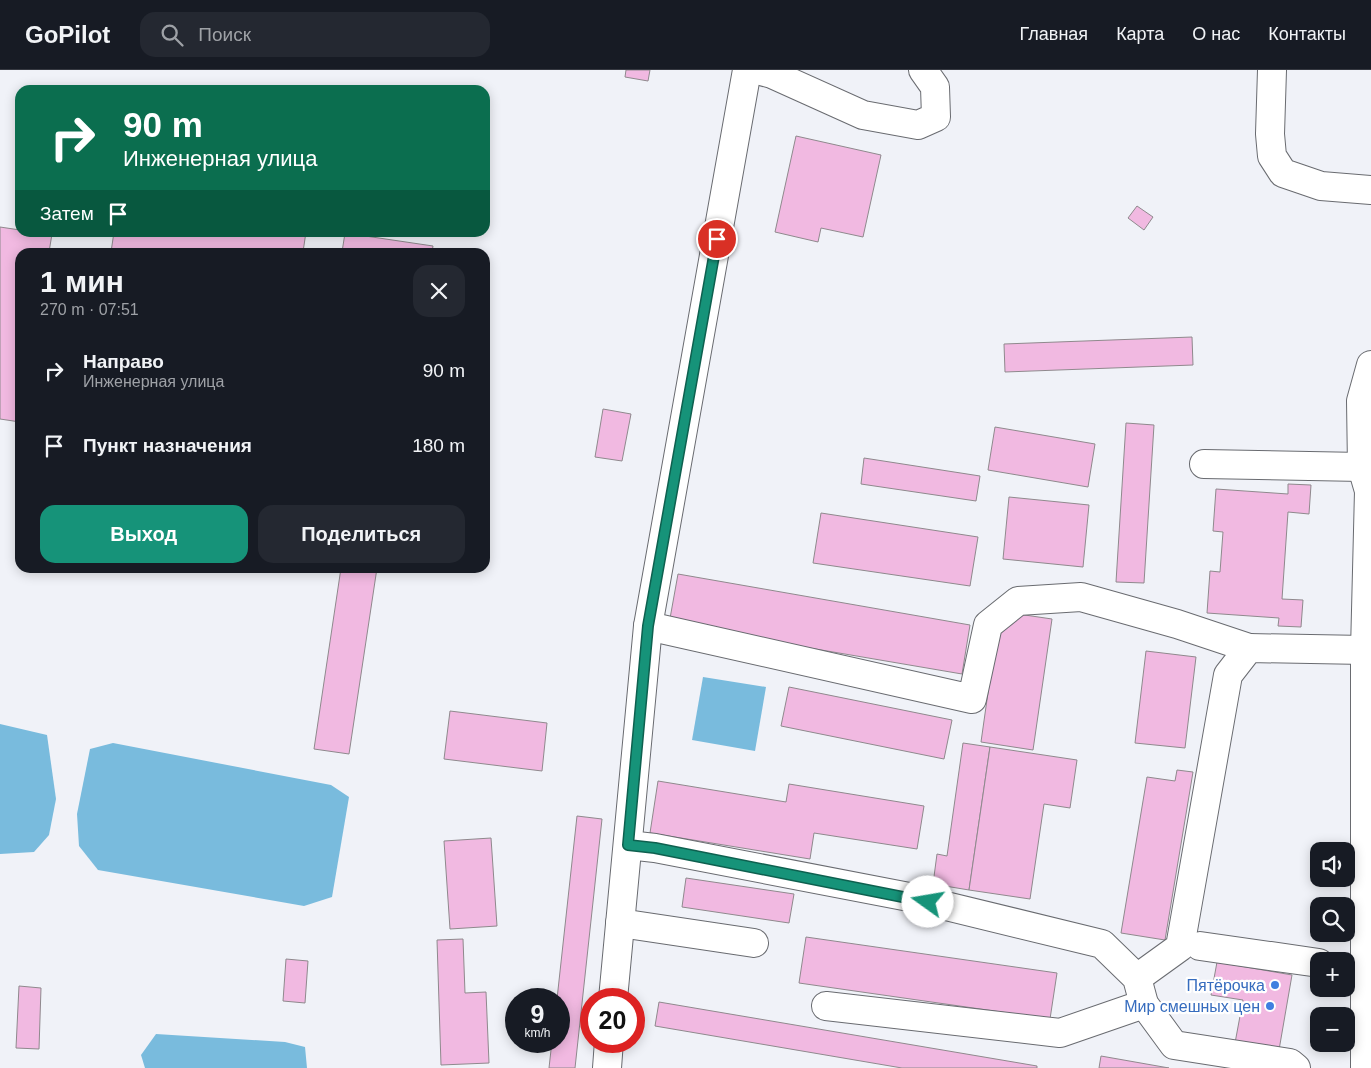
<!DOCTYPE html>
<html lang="ru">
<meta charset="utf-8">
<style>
body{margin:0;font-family:Arial,sans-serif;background:#242831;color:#f1f3f6;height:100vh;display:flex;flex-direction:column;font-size:19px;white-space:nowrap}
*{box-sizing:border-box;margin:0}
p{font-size:16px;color:#9ea1a6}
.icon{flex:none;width:28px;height:28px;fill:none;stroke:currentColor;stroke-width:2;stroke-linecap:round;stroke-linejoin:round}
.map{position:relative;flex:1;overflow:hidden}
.panel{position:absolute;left:15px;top:178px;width:475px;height:325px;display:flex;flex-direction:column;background:#171b24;border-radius:15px;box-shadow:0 2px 12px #0003}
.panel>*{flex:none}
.top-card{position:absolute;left:15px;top:15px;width:475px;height:152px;border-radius:15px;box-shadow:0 2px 12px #0003;background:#0b6e4f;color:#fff;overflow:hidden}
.controls{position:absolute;left:1310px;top:772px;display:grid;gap:10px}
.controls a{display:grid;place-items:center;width:45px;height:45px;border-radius:10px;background:#171b24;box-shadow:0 2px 12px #0003;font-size:25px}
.speed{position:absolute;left:505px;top:918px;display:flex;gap:10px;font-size:25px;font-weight:700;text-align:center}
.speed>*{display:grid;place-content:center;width:65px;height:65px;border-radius:50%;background:#171b24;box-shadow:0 2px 12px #0003;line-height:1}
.speed small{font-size:12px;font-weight:400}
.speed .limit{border:8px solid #d22;background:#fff;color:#111}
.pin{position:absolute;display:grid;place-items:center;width:42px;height:42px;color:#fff;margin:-21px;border:2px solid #fff;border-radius:50%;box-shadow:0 1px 5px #0007}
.me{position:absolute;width:55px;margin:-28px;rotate:283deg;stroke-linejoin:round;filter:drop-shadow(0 0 4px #0008)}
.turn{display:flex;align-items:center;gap:18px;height:105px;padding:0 25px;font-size:22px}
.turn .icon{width:65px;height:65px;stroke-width:2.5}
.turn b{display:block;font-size:35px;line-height:42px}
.then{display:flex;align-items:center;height:48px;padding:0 25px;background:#0003;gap:10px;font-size:19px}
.round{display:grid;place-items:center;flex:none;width:52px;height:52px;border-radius:15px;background:#242831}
.summary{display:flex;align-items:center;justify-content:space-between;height:85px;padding:0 25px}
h1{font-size:30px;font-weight:700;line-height:38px}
.primary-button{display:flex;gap:10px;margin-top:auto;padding:10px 25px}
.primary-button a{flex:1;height:58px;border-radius:15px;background:#169379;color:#fff;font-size:20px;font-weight:700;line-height:58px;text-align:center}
.primary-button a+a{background:#242831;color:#f1f3f6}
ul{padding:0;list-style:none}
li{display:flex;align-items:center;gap:15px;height:75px;padding:0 25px}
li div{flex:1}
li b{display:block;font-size:19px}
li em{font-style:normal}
header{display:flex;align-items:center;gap:30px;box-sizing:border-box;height:70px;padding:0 25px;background:#171b24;border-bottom:1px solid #363941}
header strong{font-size:24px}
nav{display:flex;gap:28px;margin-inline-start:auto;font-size:18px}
.search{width:350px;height:45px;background:#242831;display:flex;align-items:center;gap:12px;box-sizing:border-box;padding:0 18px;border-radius:15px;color:#9ea1a6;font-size:19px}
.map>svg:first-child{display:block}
.water{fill:#79bbdd}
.building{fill:#f1b9e1;stroke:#8f898d}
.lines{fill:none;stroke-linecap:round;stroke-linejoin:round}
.minor-casing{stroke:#696b70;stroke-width:30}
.minor{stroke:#fff;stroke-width:28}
.route-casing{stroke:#0e604f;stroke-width:12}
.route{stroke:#169379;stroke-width:9}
.shop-dot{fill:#3f7fe0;stroke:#fff;stroke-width:2}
.labels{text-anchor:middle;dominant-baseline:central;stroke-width:4.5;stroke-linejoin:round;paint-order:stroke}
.shop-label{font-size:16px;fill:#366cbe;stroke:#fff;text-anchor:end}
</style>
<header>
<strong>GoPilot</strong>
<div class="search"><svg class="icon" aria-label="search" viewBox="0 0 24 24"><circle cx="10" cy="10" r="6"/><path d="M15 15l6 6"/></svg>Поиск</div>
<nav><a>Главная</a><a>Карта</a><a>О нас</a><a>Контакты</a></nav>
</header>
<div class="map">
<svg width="1371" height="998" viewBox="0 0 1371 998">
<rect width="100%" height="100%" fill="#f0f2f8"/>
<g class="water">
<polygon points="703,607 766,617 755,681 692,670"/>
<polygon points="0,654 47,665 56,729 49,765 34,782 0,784"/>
<polygon points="113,673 331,715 349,727 332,827 304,836 98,800 79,776 77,744 90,679"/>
<polygon points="156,964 285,972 305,977 307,998 145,998 141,985"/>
</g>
<g class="building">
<polygon points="626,0 650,0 648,11 625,7"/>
<polygon points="796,66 881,85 863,167 821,158 818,172 775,162"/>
<polygon points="1137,136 1153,147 1144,160 1128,148"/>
<polygon points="0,157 20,160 20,162 52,164 49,182 20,182 20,352 0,349"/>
<polygon points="114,162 306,162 303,182 111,182"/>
<polygon points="345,163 433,176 432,182 342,182"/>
<polygon points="1192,267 1193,295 1005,302 1004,274"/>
<polygon points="603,339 631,344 622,391 595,387"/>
<polygon points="1126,353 1154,355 1144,513 1116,512"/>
<polygon points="995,357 1095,374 1088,417 988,400"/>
<polygon points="864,388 980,406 976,431 861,414"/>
<polygon points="1288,414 1311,415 1309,444 1288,442 1282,529 1303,530 1301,557 1278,556 1279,548 1207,543 1210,501 1220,502 1223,462 1213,461 1216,419 1288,424"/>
<polygon points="1009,427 1089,435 1083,497 1003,489"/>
<polygon points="821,443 978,467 970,516 813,493"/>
<polygon points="341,498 377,498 349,684 314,679"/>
<polygon points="678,504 970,555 962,604 669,554"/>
<polygon points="1018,544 1052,549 1033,680 981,672 997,559"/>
<polygon points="1146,581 1196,587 1185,678 1135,673"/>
<polygon points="789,617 952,650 944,689 781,656"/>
<polygon points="450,641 547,653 542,701 444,689"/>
<polygon points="963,673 990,677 969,820 933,814 937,784 947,786"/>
<polygon points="990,677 1077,690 1070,738 1044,734 1030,829 969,820"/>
<polygon points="1177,700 1193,702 1165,870 1121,863 1147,707 1175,711"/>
<polygon points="658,711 786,732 789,714 924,736 917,779 814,763 810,789 650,763"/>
<polygon points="577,746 602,749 575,998 549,998 552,971 559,971 559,929 557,929"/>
<polygon points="491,768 497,856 450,859 444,771"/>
<polygon points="686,808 794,824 789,853 682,837"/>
<polygon points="806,867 1057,903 1050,949 799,913"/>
<polygon points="463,869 465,923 486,922 489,993 441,995 437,870"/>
<polygon points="286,889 308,891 305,933 283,931"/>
<polygon points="1217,892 1292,905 1279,980 1235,973 1243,930 1211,925"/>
<polygon points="19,916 41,918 39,979 16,978"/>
<polygon points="659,932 1037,996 1037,998 902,998 655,956"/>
<polygon points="1101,986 1169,998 1099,998"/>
</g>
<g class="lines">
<g class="minor-casing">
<g id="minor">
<polyline points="757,0 772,4 863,45 918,55 936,47 935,17 923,0"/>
<polyline points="1272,0 1270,64 1272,86 1283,103 1321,116 1371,120"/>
<polyline points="1204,394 1362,397 1371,381"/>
<polyline points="648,556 972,629 988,555 1018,531 1081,527 1177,554 1249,578"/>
<polyline points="628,775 655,778 909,827 1102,874 1137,908 1144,934 1174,975 1290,993 1296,998"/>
<polyline points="620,853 754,873"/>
<polyline points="1200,876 1319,893"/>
<polyline points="1137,908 1180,877 1228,605 1249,578 1365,580"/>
<polyline points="613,929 648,556 747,0"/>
<polyline points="826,936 1060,963 1144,934"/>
<polyline points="607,998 609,971"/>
<polyline points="1365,998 1365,580 1369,421 1362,397 1361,331 1371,295"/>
</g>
</g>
<use href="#minor" class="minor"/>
</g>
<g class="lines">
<g class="route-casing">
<polyline id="route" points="717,169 648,556 628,775 655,778 928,832"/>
</g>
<use href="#route" class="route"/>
</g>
<g class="shop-dot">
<circle cx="1275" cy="915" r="5"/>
<circle cx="1270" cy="936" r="5"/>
</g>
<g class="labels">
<g class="shop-label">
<text x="1265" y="915">Пятёрочка</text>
<text x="1260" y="936">Мир смешных цен</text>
</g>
</g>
</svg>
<div class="controls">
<a><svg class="icon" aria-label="sound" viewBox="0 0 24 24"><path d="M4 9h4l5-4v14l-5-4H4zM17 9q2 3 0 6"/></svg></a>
<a><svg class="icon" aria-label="search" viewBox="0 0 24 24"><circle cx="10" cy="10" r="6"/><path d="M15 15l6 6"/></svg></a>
<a>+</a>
<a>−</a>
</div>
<div class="speed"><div>9<small>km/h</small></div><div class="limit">20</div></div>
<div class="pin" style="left:717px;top:169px;background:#d93025"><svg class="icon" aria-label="arrive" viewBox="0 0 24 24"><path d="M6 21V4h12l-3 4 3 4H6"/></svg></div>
<svg class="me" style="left:928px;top:832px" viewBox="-20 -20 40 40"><circle r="19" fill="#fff"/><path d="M0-13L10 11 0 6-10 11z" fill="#169379"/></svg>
<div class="top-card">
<div class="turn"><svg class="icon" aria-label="right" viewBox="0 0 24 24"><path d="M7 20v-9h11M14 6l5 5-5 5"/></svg><div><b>90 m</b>Инженерная улица</div></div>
<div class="then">Затем<svg class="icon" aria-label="arrive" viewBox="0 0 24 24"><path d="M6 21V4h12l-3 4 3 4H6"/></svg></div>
</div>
<section class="panel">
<div class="summary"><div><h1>1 мин</h1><p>270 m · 07:51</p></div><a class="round"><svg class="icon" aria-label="close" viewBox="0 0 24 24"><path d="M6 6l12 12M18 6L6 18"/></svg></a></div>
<ul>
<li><svg class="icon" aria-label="right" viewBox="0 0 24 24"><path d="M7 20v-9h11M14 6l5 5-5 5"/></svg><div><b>Направо</b><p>Инженерная улица</p></div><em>90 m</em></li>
<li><svg class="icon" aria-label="arrive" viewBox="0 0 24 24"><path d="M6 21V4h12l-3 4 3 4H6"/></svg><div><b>Пункт назначения</b></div><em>180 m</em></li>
</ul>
<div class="primary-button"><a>Выход</a><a>Поделиться</a></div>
</section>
</div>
